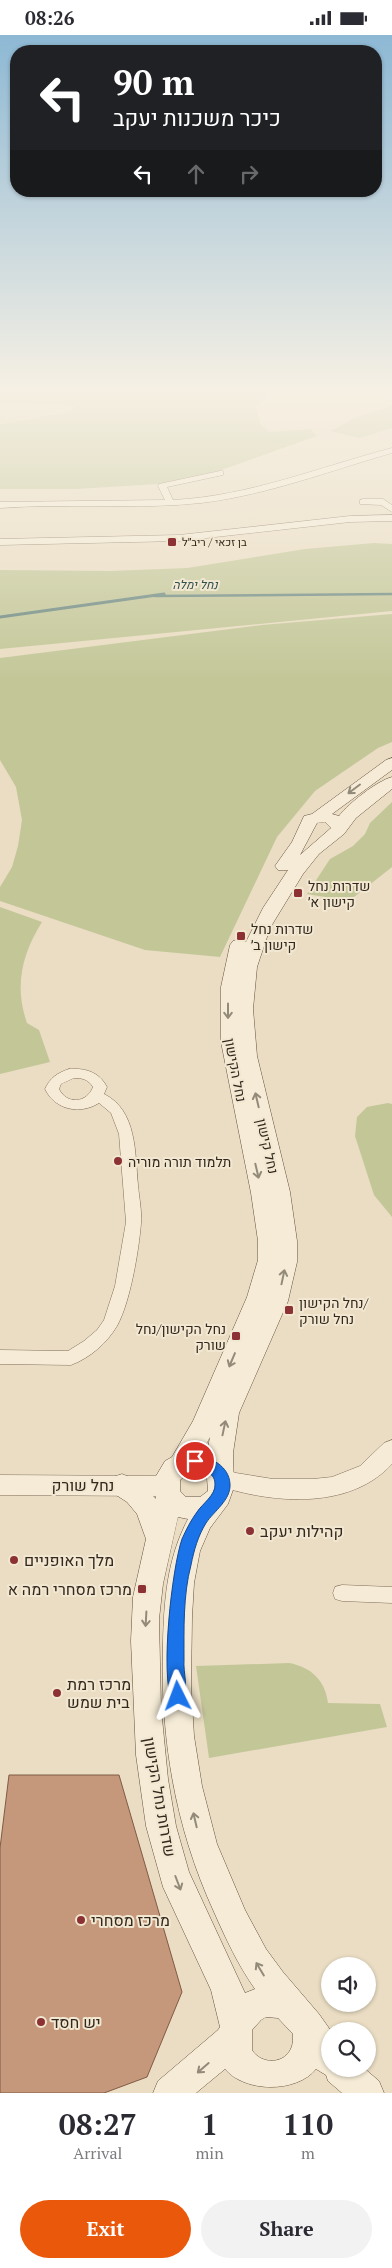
<!DOCTYPE html>
<meta charset="utf-8">
<style>
body{margin:0;font-family:"PT Serif",Heebo,serif;background:#f2f2f3;color:#2b2b33;height:100vh;display:flex;flex-direction:column;font-size:19px;white-space:nowrap}
*{box-sizing:border-box;margin:0}
p{font-size:16px;color:#7c7c81}
.icon{flex:none;width:28px;height:28px;fill:none;stroke:currentColor;stroke-width:2;stroke-linecap:round;stroke-linejoin:round}
.map{position:relative;height:2058px;overflow:hidden}
.details{display:flex;flex-direction:column;background:#fff;flex:1}
.details>*{flex:none}
.banner{position:absolute;left:10px;top:10px;width:372px;height:152px;border-radius:20px;box-shadow:0 1px 4px #0004;background:#202124;color:#fff;overflow:hidden}
.buttons{position:absolute;left:321px;top:1922px;display:grid;gap:10px}
.buttons a{display:grid;place-items:center;width:55px;height:55px;border-radius:50%;background:#fff;box-shadow:0 1px 4px #0004;font-size:25px}
.pin{position:absolute;display:grid;place-items:center;width:42px;height:42px;color:#fff;margin:-21px;border:2px solid #fff;border-radius:50%;box-shadow:0 1px 5px #0007}
.me{position:absolute;width:55px;margin:-28px;rotate:357deg;stroke-linejoin:round;filter:drop-shadow(0 0 4px #0008)}
.turn{display:flex;align-items:center;gap:18px;height:105px;padding:0 20px;font-size:22px}
.turn .icon{width:65px;height:65px;stroke-width:2.5}
.turn b{display:block;font-size:35px;line-height:42px}
.lanes{display:flex;align-items:center;height:48px;padding:0 20px;background:#0003;justify-content:center;gap:25px;direction:ltr}
.lanes .off{opacity:.35}
.eta{display:flex;justify-content:space-evenly;align-items:center;height:85px;text-align:center}
.eta b{font-size:30px;font-weight:800;line-height:35px}
.cta{display:flex;gap:10px;margin-top:auto;padding:10px 20px}
.cta a{flex:1;height:58px;border-radius:30px;background:#ea580c;color:#fff;font-size:20px;font-weight:800;line-height:58px;text-align:center}
.cta a+a{background:#f2f2f3;color:#2b2b33}
.status{display:flex;justify-content:space-between;align-items:center;height:35px;padding:0 25px;background:#fff;direction:ltr}
.status svg{height:14px;fill:currentColor}
.map>svg:first-child{display:block}
.farmland{fill:#dfd6b2}
.green{fill:#c3c798}
.lines{fill:none;stroke-linecap:round;stroke-linejoin:round}
.stream-far1{stroke:#6d8a82;stroke-width:2.5}
.stream{stroke:#6d8a82;stroke-width:3}
.building{fill:#c5987c;stroke:#805a44}
.minor-casing{stroke:#836f5c;stroke-width:1}
.tertiary-casing{stroke:#836f5c;stroke-width:1}
.secondary-casing{stroke:#64513f;stroke-width:1}
.minor{fill:#f5ebd6;fill-rule:evenodd}
.tertiary{fill:#f5ebd6;fill-rule:evenodd}
.secondary{fill:#f5ebd6;fill-rule:evenodd}
.oneway{stroke:#948a7a}
.route{fill:#1a73e8;stroke:#114b97}
.poi-dot{fill:#8c3134;stroke:#f2e8d2;stroke-width:2}
.labels{text-anchor:middle;dominant-baseline:central;stroke-width:4;stroke-linejoin:round;paint-order:stroke}
.far-poi-label{font-size:11px;fill:#34281e;stroke:#f2e8d2;text-anchor:start}
.far-water-label{font-size:12px;font-style:italic;fill:#2f524f;stroke:#f2e8d2}
.poi-label{font-size:14px;fill:#34281e;stroke:#f2e8d2;text-anchor:start}
.street-label{font-size:14px;fill:#34281e;stroke:#f2e8d2}
.near-street-label{font-size:16px;fill:#34281e;stroke:#f2e8d2}
.near-poi-label{font-size:16px;fill:#34281e;stroke:#f2e8d2;text-anchor:start}
</style>
<div class="status"><b>08:26</b><svg viewBox="0 0 49 12"><path d="M0 12V9h3v3zM5 12V6h3v6zM10 12V3h3v9zM15 12V0h3v12zM26 1h20v11H26zM47 4h2v5h-2z"/></svg></div>
<div class="map">
<svg width="392" height="2058" viewBox="0 0 392 2058">
<rect width="100%" height="100%" fill="#eaddc3"/>
<polygon class="farmland" points="0,369 58,370 72,372 66,377 0,388"/>
<g class="green">
<polygon points="0,356 270,356 256,372 260,389 269,397 311,394 317,401 207,440 175,448 77,454 0,454 0,389 69,377 75,371 59,369 0,368"/>
<polygon points="392,371 392,393 360,403 330,396 357,382"/>
<polygon points="374,508 392,509 392,576 0,614 0,535 110,536 187,533 305,514"/>
<polygon points="392,579 392,707 378,713 315,756 277,802 220,922 145,915 0,866 0,852 12,832 18,811 22,785 16,752 0,725 0,623 262,590"/>
<polygon points="392,767 392,832 349,866 307,859 330,824 353,811 365,799 370,788"/>
<path d="M0,872l42,15c-20,32 -28,64 -15,101l12,7 11,32 -50,12z"/>
<polygon points="388,1068 392,1069 392,1182 374,1160 355,1101 357,1082 367,1072"/>
<path d="M289,1628c22,4 36,17 39,40l52,1 7,23 -178,31 -13,-92z"/>
</g>
<g class="lines">
<polyline class="stream-far1" points="155,561 392,559"/>
<polyline class="stream" points="0,582 164,559"/>
</g>
<polygon class="building" points="9,1740 119,1740 182,1957 147,2042 104,2058 0,2058 0,1813"/>
<g class="lines">
<g class="minor-casing">
<g id="minor">
<path d="M392,413v5c-63,18 -125,42 -191,50 -66,7 -134,0 -201,5v-6l165,-2 -7,-14 1,-2 61,-13h3v4l-56,12 6,13c77,-4 146,-33 219,-52z"/>
<polygon points="363,464 383,464 392,470 392,477 381,470 360,469 360,465"/>
<polygon points="392,480 392,486 350,487 179,506 0,510 0,504 179,500 350,481"/>
<path d="M69,1034c17,-1 30,3 38,18l-3,7c33,16 31,59 34,91 1,12 4,26 3,38 -2,27 -11,80 -24,103 -10,17 -27,32 -46,39l-71,-1v-14l68,1 16,-10 13,-11 7,-10 11,-34 11,-64 -7,-88 -8,-21 -12,-10c-19,12 -44,7 -54,-14 5,-11 12,-16 24,-20zM74,1043c8,0 14,1 19,9 -6,16 -26,18 -34,2l2,-5z"/>
<polygon points="342,1550 392,1552 392,1568 342,1566 335,1564 333,1558 335,1552"/>
</g>
</g>
<g class="tertiary-casing">
<g id="tertiary">
<path d="M392,1405v24c-44,48 -124,39 -179,20l-3,-7 3,-7 8,-2 15,5 37,6h40l19,-2 28,-11 24,-23z"/>
<polygon points="166,1438 174,1440 177,1447 174,1454 155,1461 0,1460 0,1440 155,1441"/>
</g>
</g>
<g class="secondary-casing">
<path id="secondary" d="M392,723v12l-60,44 7,2c10,-13 38,-35 53,-39v12l-36,29 -12,16 -25,20 -16,20 -33,54 -13,39 -4,42 4,47 33,136 7,49v21l-9,39 -49,112 -6,40 1,34 -6,17 -18,24 -10,23 -6,32 -2,34 -1,69 3,50 8,50 15,58 28,66 21,39 17,23 36,42 12,17 -1,38h35l14,12 5,12h-42l-14,-12 -2,-6 -10,-6c-19,24 -71,24 -91,0l-29,24h-43l5,-12 60,-51 2,-3 -9,-37 -48,-103 -17,-61 -10,-71 -5,-114 2,-44 13,-58 -9,-25 -10,-12 -14,-9 -4,-8 4,-8 9,-3 17,7 17,18 -3,-15 3,-8 9,-15 7,-4 21,-36 54,-124 11,-37v-19l-7,-48 -30,-151v-55l9,-42 3,-4 6,-2 7,3 17,-34 25,-38h-10l-3,-4 17,-24 12,-26 8,-2 74,-54zM325,787l6,6 -31,27 17,-32zM210,1402l-3,16 -5,-1zM195,1437l12,6 1,13 -8,6h-14l-6,-6v-11l9,-7zM178,1482l10,2c-21,40 -24,81 -25,125 -3,94 12,183 51,268 12,27 24,53 41,77l-10,4 -56,-121 -13,-46 -8,-47 -7,-71 -2,-89 4,-35zM266,1982l12,1 15,16c0,4 0,9 -1,12 -6,19 -31,19 -40,4v-20l9,-10z"/>
</g>
<use href="#minor" class="minor"/>
<use href="#tertiary" class="tertiary"/>
<use href="#secondary" class="secondary"/>
</g>
<defs><path id="oneway-shaft" d="M-6 0H5M1.5-3L5.5 0L1.5 3" fill="none" stroke-width="1.6" stroke-linecap="round" stroke-linejoin="round" transform="scale(1.25)"/></defs>
<g class="oneway">
<use href="#oneway-shaft" transform="translate(354 754) rotate(143)"/>
<use href="#oneway-shaft" transform="translate(228 976) rotate(90)"/>
<use href="#oneway-shaft" transform="translate(257 1065) rotate(-103)"/>
<use href="#oneway-shaft" transform="translate(257 1136) rotate(77)"/>
<use href="#oneway-shaft" transform="translate(283 1242) rotate(-78)"/>
<use href="#oneway-shaft" transform="translate(232 1325) rotate(113)"/>
<use href="#oneway-shaft" transform="translate(224 1393) rotate(-78)"/>
<use href="#oneway-shaft" transform="translate(146 1584) rotate(93)"/>
<use href="#oneway-shaft" transform="translate(195 1785) rotate(-103)"/>
<use href="#oneway-shaft" transform="translate(178 1848) rotate(69)"/>
<use href="#oneway-shaft" transform="translate(260 1934) rotate(-121)"/>
<use href="#oneway-shaft" transform="translate(203 2033) rotate(139)"/>
</g>
<linearGradient id="sky" x2="0" y2="1"><stop stop-color="#8db8d4"/><stop offset="0.55" stop-color="#f6f0e4"/><stop offset="1" stop-color="#f6f0e4" stop-opacity="0"/></linearGradient>
<rect width="392" height="644" fill="url(#sky)"/>
<path class="route" d="M195,1420c16,2 34,11 35,29 1,16 -16,27 -24,39 -8,13 -12,27 -15,42 -8,30 -7,64 -7,95 -1,13 5,29 -1,41l-5,3 -6,-3c-12,-26 0,-133 10,-162 4,-9 9,-19 15,-27 5,-8 19,-17 18,-28 0,-13 -15,-15 -25,-19l-2,-4 2,-4z"/>
<g class="poi-dot">
<rect x="167" y="502" width="10" height="10" rx="2.5"/>
<rect x="293" y="853" width="10" height="10" rx="2.5"/>
<rect x="236" y="896" width="10" height="10" rx="2.5"/>
<circle cx="118" cy="1126" r="5"/>
<rect x="284" y="1270" width="10" height="10" rx="2.5"/>
<rect x="231" y="1296" width="10" height="10" rx="2.5"/>
<circle cx="250" cy="1496" r="5"/>
<circle cx="14" cy="1525" r="5"/>
<rect x="137" y="1549" width="10" height="10" rx="2.5"/>
<circle cx="57" cy="1658" r="5"/>
<circle cx="81" cy="1885" r="5"/>
<circle cx="41" cy="1987" r="5"/>
</g>
<g class="labels">
<g class="far-poi-label">
<text x="182" y="507">בן זכאי / ריב״ל</text>
</g>
<g class="far-water-label">
<text x="195" y="549">נחל ימלה</text>
</g>
<g class="poi-label">
<text x="308" y="850">שדרות נחל<tspan x="308" dy="16">קישון א׳</tspan></text>
<text x="251" y="893">שדרות נחל<tspan x="251" dy="16">קישון ב׳</tspan></text>
<text x="128" y="1126">תלמוד תורה מוריה</text>
<text x="299" y="1267">נחל הקישון/<tspan x="299" dy="16">נחל שורק</tspan></text>
<text x="226" y="1293" text-anchor="end">נחל הקישון/נחל<tspan x="226" dy="16">שורק</tspan></text>
</g>
<g class="street-label">
<text transform="translate(236 1035) rotate(79)">נחל הקישון</text>
<text transform="translate(268 1111) rotate(77)">נחל קישון</text>
</g>
<g class="near-street-label">
<text x="83" y="1450">נחל שורק</text>
<text transform="translate(160 1762) rotate(80)">שדרות נחל הקישון</text>
</g>
<g class="near-poi-label">
<text x="260" y="1496">קהילות יעקב</text>
<text x="24" y="1525">מלך האופניים</text>
<text x="132" y="1554" text-anchor="end">מרכז מסחרי רמה א</text>
<text x="67" y="1649">מרכז רמת<tspan x="67" dy="18">בית שמש</tspan></text>
<text x="91" y="1885">מרכז מסחרי</text>
<text x="51" y="1987">יש חסד</text>
</g>
</g>
</svg>
<div class="buttons">
<a><svg class="icon" aria-label="sound" viewBox="0 0 24 24"><path d="M4 9h4l5-4v14l-5-4H4zM17 9q2 3 0 6"/></svg></a>
<a><svg class="icon" aria-label="search" viewBox="0 0 24 24"><circle cx="10" cy="10" r="6"/><path d="M15 15l6 6"/></svg></a>
</div>
<div class="pin" style="left:195px;top:1426px;background:#d93025"><svg class="icon" aria-label="arrive" viewBox="0 0 24 24"><path d="M6 21V4h12l-3 4 3 4H6"/></svg></div>
<svg class="me" style="left:178px;top:1661px" viewBox="-20 -20 40 40"><path d="M0-17L14 15 0 8-14 15z" fill="#1a73e8" stroke="#fff" stroke-width="4"/></svg>
<div class="banner">
<div class="turn"><svg class="icon" aria-label="left" viewBox="0 0 24 24"><path d="M17 20v-9H6M10 6l-5 5 5 5"/></svg><div><b>90 m</b>כיכר משכנות יעקב</div></div>
<div class="lanes"><svg class="icon" aria-label="left" viewBox="0 0 24 24"><path d="M17 20v-9H6M10 6l-5 5 5 5"/></svg><svg class="icon off" aria-label="ahead" viewBox="0 0 24 24"><path d="M12 20V5M6 11l6-6 6 6"/></svg><svg class="icon off" aria-label="right" viewBox="0 0 24 24"><path d="M7 20v-9h11M14 6l5 5-5 5"/></svg></div>
</div>
</div>
<section class="details">
<div class="eta">
<div><b>08:27</b><p>Arrival</p></div>
<div><b>1</b><p>min</p></div>
<div><b>110</b><p>m</p></div>
</div>
<div class="cta"><a>Exit</a><a>Share</a></div>
</section>
